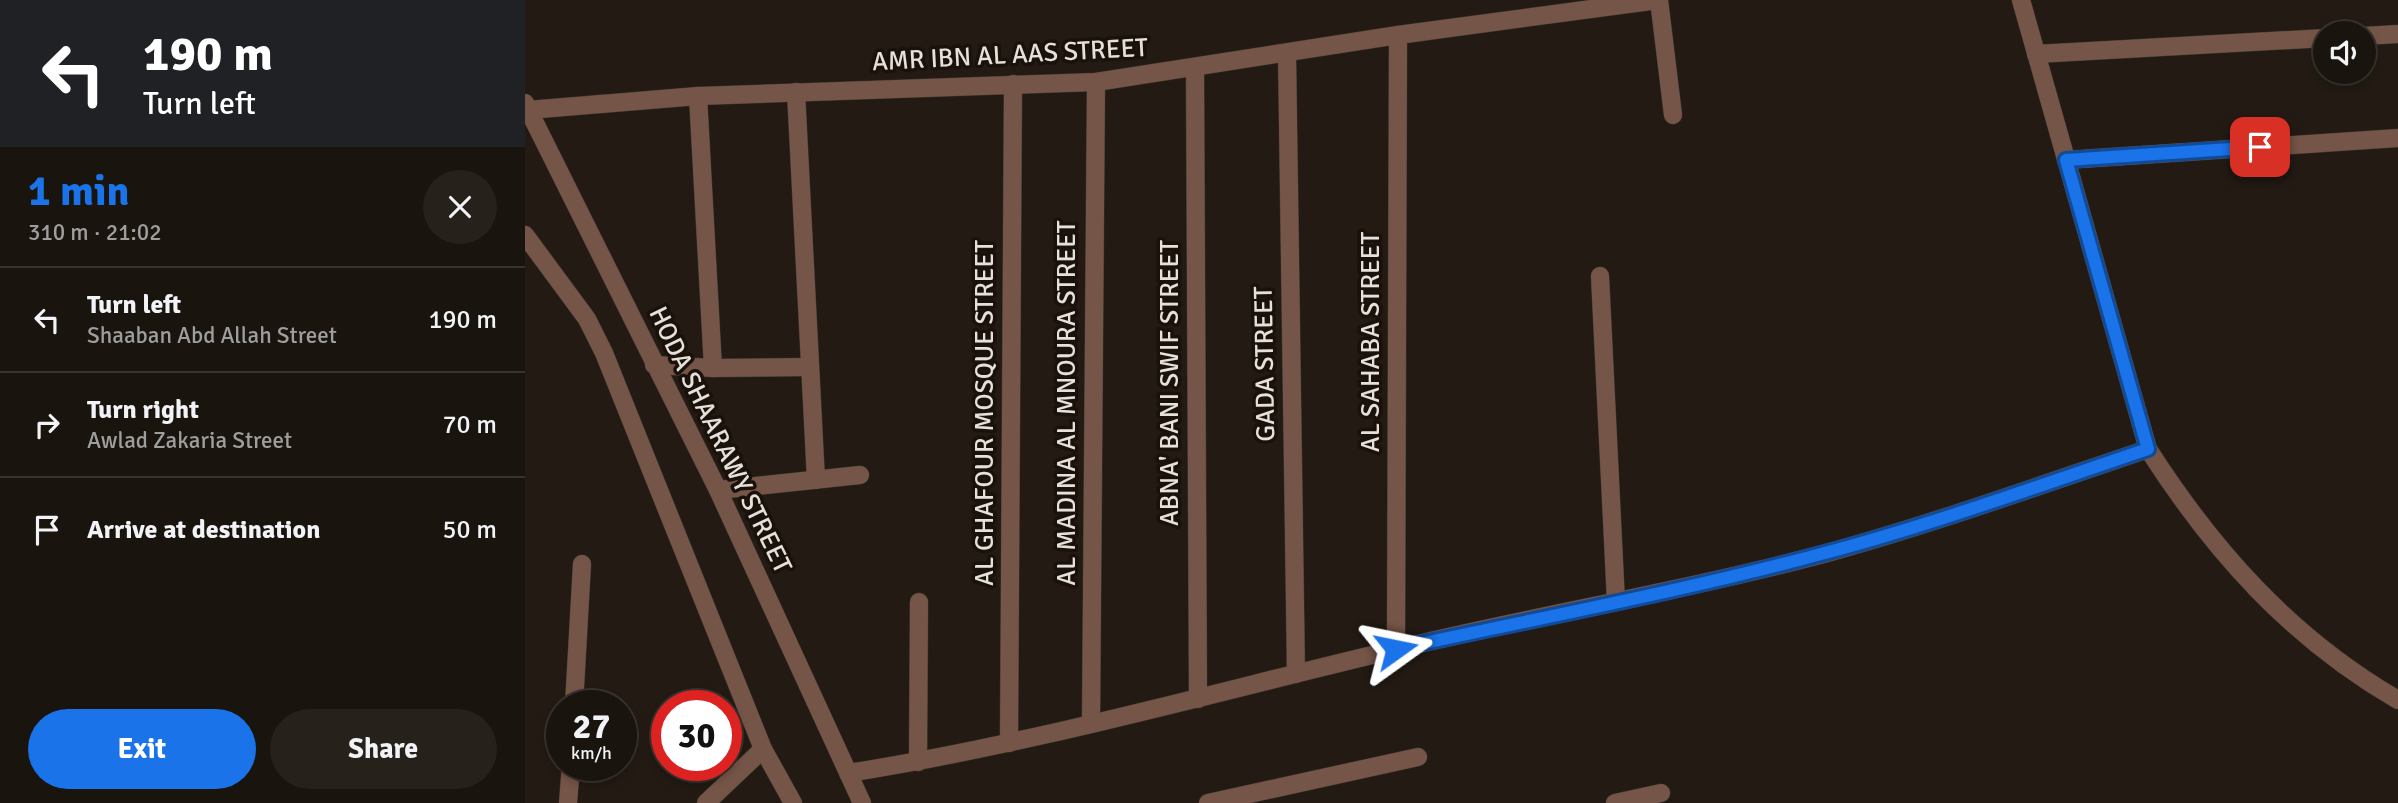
<!DOCTYPE html>
<meta charset="utf-8">
<style>
body{margin:0;font-family:Signika,sans-serif;background:#27211c;color:#f1f3f6;height:100vh;display:flex;flex-direction:column;font-size:26px;white-space:nowrap}
*{box-sizing:border-box;margin:0}
p{font-size:23px;color:#9f9e9e}
.icon{flex:none;width:38px;height:38px;fill:none;stroke:currentColor;stroke-width:2;stroke-linecap:round;stroke-linejoin:round}
.map{position:relative;flex:1;overflow:hidden}
.sheet{display:flex;flex-direction:column;background:#1a140e;width:525px}
.sheet>*{flex:none}
.banner{background:#202124;color:#fff;overflow:hidden}
.fabs{position:absolute;left:1788px;top:21px;display:grid;gap:14px}
.fabs a{display:grid;place-items:center;width:63px;height:63px;border-radius:50%;background:#1a140e;box-shadow:0 4px 10px #0003,0 0 0 2px #38332e;font-size:35px}
.speed{position:absolute;left:21px;top:690px;display:flex;gap:14px;font-size:35px;font-weight:700;text-align:center}
.speed>*{display:grid;place-content:center;width:91px;height:91px;border-radius:50%;background:#1a140e;box-shadow:0 4px 10px #0003,0 0 0 2px #38332e;line-height:1}
.speed small{font-size:18px;font-weight:400}
.speed .limit{border:10px solid #d22;background:#fff;color:#111}
.pin{position:absolute;display:grid;place-items:center;width:60px;height:60px;color:#fff;margin:-30px;border-radius:14px;box-shadow:0 4px 10px #0006}
.me{position:absolute;width:77px;margin:-38px;rotate:78deg;stroke-linejoin:round;filter:drop-shadow(0 0 5px #0008)}
.turn{display:flex;align-items:center;gap:24px;height:147px;padding:0 28px;font-size:32px}
.turn .icon{width:91px;height:91px;stroke-width:2.5}
.turn b{display:block;font-size:49px;line-height:60px}
.round{display:grid;place-items:center;flex:none;width:74px;height:74px;border-radius:37px;background:#27211c}
.headline{display:flex;align-items:center;justify-content:space-between;height:119px;padding:0 28px}
h1{font-size:42px;font-weight:700;line-height:52px;color:#1a73e8}
.button{display:flex;gap:14px;margin-top:auto;padding:14px 28px}
.button a{flex:1;height:80px;border-radius:42px;background:#1a73e8;color:#fff;font-size:28px;font-weight:700;line-height:80px;text-align:center}
.button a+a{background:#27211c;color:#f1f3f6}
ul{padding:0;list-style:none}
li{display:flex;align-items:center;gap:21px;height:105px;padding:0 28px;border-top:2px solid #38332e}
li div{flex:1}
li b{display:block;font-size:26px}
li em{font-style:normal}
main{display:flex;flex:1;min-height:0}
.map>svg:first-child{display:block}
.lines{fill:none;stroke-linecap:round;stroke-linejoin:round}
.street-casing{stroke:#3d362f;stroke-width:19}
.street{stroke:#755547;stroke-width:18}
.route-casing{stroke:#114b97;stroke-width:18}
.route{stroke:#1a73e8;stroke-width:12}
.labels{text-anchor:middle;dominant-baseline:central;stroke-width:7;stroke-linejoin:round;paint-order:stroke}
.street-label{font-size:26px;fill:#e5e0db;stroke:#19110a}
</style>
<main>
<section class="sheet">
<div class="banner">
<div class="turn"><svg class="icon" aria-label="left" viewBox="0 0 24 24"><path d="M17 20v-9H6M10 6l-5 5 5 5"/></svg><div><b>190 m</b>Turn left</div></div>
</div>
<div class="headline"><div><h1>1 min</h1><p>310 m · 21:02</p></div><a class="round"><svg class="icon" aria-label="close" viewBox="0 0 24 24"><path d="M6 6l12 12M18 6L6 18"/></svg></a></div>
<ul>
<li><svg class="icon" aria-label="left" viewBox="0 0 24 24"><path d="M17 20v-9H6M10 6l-5 5 5 5"/></svg><div><b>Turn left</b><p>Shaaban Abd Allah Street</p></div><em>190 m</em></li>
<li><svg class="icon" aria-label="right" viewBox="0 0 24 24"><path d="M7 20v-9h11M14 6l5 5-5 5"/></svg><div><b>Turn right</b><p>Awlad Zakaria Street</p></div><em>70 m</em></li>
<li><svg class="icon" aria-label="arrive" viewBox="0 0 24 24"><path d="M6 21V4h12l-3 4 3 4H6"/></svg><div><b>Arrive at destination</b></div><em>50 m</em></li>
</ul>
<div class="button"><a>Exit</a><a>Share</a></div>
</section>
<div class="map">
<svg width="1873" height="803" viewBox="0 0 1873 803">
<rect width="100%" height="100%" fill="#221a13"/>
<g class="lines">
<g class="street-casing">
<g id="street">
<polyline points="1134,0 1148,115"/>
<path d="M1496,0l127,449c66,103 143,189 250,251"/>
<polyline points="1839,36 1873,34"/>
<polyline points="762,53 771,674"/>
<polyline points="1511,54 1801,38"/>
<polyline points="670,68 673,699"/>
<polyline points="271,92 291,480"/>
<polyline points="173,96 188,368"/>
<polyline points="0,103 193,490 337,803"/>
<polyline points="3,110 173,96 571,82 873,35 1133,0"/>
<polyline points="1541,160 1873,138"/>
<polyline points="0,235 62,319 79,353 238,749 268,803"/>
<polyline points="1075,276 1091,602"/>
<polyline points="129,365 188,368 285,367"/>
<polyline points="193,490 335,475"/>
<polyline points="871,649 873,35"/>
<polyline points="49,705 57,564"/>
<polyline points="566,724 571,82"/>
<polyline points="484,743 488,84"/>
<polyline points="393,762 394,602"/>
<path d="M323,773c184,-29 364,-80 545,-123 144,-35 291,-59 434,-97 108,-30 214,-68 321,-104"/>
<polyline points="43,803 46,765"/>
<polyline points="181,803 238,749"/>
<polyline points="683,803 893,757"/>
<polyline points="1090,803 1136,793"/>
</g>
</g>
<use href="#street" class="street"/>
</g>
<g class="lines">
<g class="route-casing">
<path id="route" d="M871,649c143,-31 288,-58 429,-96 109,-29 216,-68 323,-104l-82,-289 194,-13"/>
</g>
<use href="#route" class="route"/>
</g>
<g class="labels">
<g class="street-label">
<text transform="translate(485 55) rotate(-3)">AMR IBN AL AAS STREET</text>
<text transform="translate(846 342) rotate(-90)">AL SAHABA STREET</text>
<text transform="translate(740 364) rotate(-91)">GADA STREET</text>
<text transform="translate(645 383) rotate(-90)">ABNA' BANI SWIF STREET</text>
<text transform="translate(542 403) rotate(-90)">AL MADINA AL MNOURA STREET</text>
<text transform="translate(460 413) rotate(-90)">AL GHAFOUR MOSQUE STREET</text>
<text transform="translate(195 440) rotate(64)">HODA SHAARAWY STREET</text>
</g>
</g>
</svg>
<div class="fabs">
<a><svg class="icon" aria-label="sound" viewBox="0 0 24 24"><path d="M4 9h4l5-4v14l-5-4H4zM17 9q2 3 0 6"/></svg></a>
</div>
<div class="speed"><div>27<small>km/h</small></div><div class="limit">30</div></div>
<div class="pin" style="left:1735px;top:147px;background:#d93025"><svg class="icon" aria-label="arrive" viewBox="0 0 24 24"><path d="M6 21V4h12l-3 4 3 4H6"/></svg></div>
<svg class="me" style="left:871px;top:649px" viewBox="-20 -20 40 40"><path d="M0-17L14 15 0 8-14 15z" fill="#1a73e8" stroke="#fff" stroke-width="4"/></svg>
</div>
</main>
